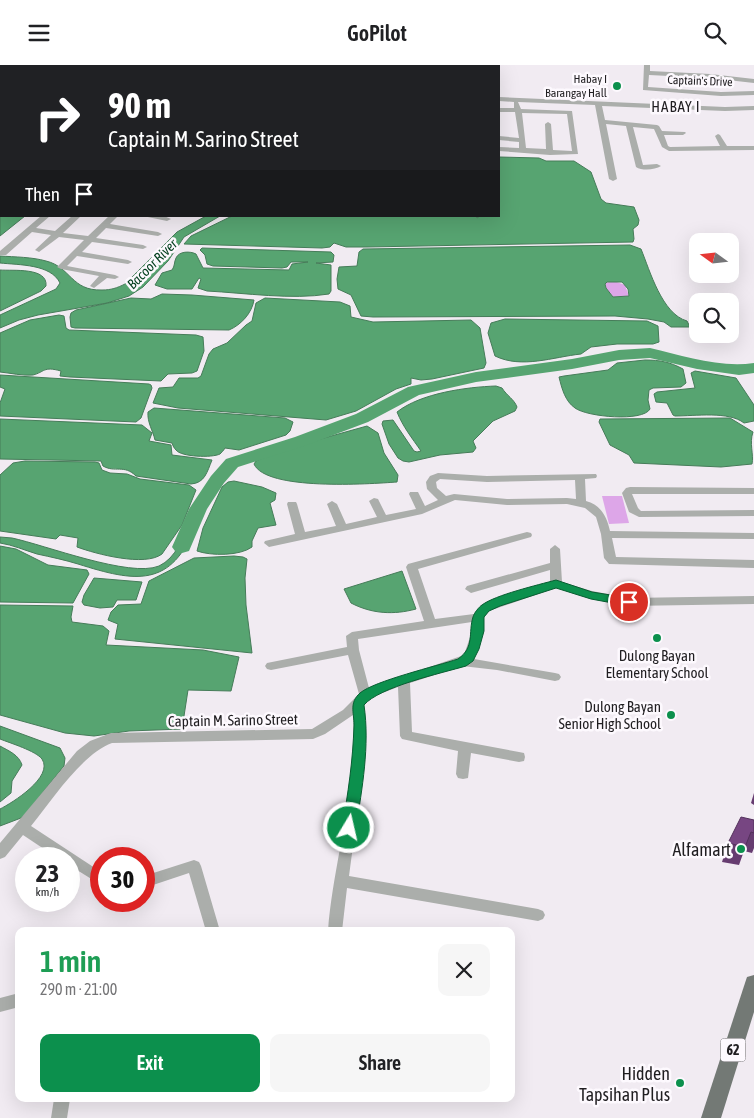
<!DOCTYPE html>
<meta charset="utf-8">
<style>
body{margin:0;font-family:"Asap Condensed",sans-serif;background:#f6f6f6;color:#202124;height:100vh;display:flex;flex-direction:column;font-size:19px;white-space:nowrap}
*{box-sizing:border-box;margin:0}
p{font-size:16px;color:#757577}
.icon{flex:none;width:28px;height:28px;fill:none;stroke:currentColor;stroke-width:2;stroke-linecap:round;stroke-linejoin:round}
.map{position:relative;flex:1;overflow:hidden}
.drawer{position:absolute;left:15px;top:862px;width:500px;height:175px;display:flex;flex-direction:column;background:#fff;border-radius:10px;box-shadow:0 5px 20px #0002}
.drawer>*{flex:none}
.banner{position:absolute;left:0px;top:0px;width:500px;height:152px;box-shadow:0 5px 20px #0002;background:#202124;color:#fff;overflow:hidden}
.needle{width:32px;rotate:285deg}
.fabs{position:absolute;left:689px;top:168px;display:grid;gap:10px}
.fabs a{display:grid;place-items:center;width:50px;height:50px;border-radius:10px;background:#fff;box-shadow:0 5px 20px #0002;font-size:25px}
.speed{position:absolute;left:15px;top:782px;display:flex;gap:10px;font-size:25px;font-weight:700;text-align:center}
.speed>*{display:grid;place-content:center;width:65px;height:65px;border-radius:50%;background:#fff;box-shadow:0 5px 20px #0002;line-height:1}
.speed small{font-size:12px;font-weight:400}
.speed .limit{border:8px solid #d22;background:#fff;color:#111}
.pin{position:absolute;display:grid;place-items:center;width:42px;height:42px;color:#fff;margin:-21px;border:2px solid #fff;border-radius:50%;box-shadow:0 1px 5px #0007}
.me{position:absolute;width:55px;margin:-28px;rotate:9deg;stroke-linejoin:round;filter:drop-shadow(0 0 4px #0008)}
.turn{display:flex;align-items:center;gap:18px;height:105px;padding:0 25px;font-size:22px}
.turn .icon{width:65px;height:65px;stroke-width:2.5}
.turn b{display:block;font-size:35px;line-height:42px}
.then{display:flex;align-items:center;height:48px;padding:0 25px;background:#0003;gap:10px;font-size:19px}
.round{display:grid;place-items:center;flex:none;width:52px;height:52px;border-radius:10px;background:#f6f6f6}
.summary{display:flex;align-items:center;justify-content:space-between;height:85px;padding:0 25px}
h1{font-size:30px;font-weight:600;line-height:38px;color:#1e9e55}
.cta{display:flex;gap:10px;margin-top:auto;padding:10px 25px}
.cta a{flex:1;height:58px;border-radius:10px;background:#0c904d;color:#fff;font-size:20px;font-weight:600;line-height:58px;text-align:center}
.cta a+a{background:#f6f6f6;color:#202124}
header{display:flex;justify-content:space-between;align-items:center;height:65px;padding:0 25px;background:#fff;font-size:22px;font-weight:600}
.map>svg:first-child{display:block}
.green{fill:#dda6e8}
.water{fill:#57a471;stroke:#467c59;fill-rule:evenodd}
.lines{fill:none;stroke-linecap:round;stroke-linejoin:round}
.river{fill:#57a471;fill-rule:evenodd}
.minor{fill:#abaeab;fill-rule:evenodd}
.major{fill:#737975;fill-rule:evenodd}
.wall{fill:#663c70}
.building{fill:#774682;stroke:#53315b}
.route{fill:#0c904d;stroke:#085e32}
.poi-dot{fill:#0c904d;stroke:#fdf9fe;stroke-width:2}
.labels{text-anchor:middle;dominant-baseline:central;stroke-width:5;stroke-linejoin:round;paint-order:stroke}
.far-poi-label{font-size:12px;fill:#201e21;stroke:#fdf9fe;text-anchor:end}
.far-street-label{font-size:12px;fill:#201e21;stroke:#fdf9fe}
.far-water-label{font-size:14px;font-style:italic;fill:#003e1c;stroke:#fdf9fe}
.shield{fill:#fdf9fe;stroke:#626063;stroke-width:1}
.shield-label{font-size:14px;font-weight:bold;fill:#201e21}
.far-quarter-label{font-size:15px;letter-spacing:1px;fill:#201e21;stroke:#fdf9fe}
.poi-label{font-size:15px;fill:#201e21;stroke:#fdf9fe}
.street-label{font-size:15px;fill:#201e21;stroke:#fdf9fe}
.near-poi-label{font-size:18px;fill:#201e21;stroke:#fdf9fe;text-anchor:end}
</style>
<header><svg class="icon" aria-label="menu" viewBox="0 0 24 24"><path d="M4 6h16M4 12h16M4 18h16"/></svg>GoPilot<svg class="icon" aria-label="search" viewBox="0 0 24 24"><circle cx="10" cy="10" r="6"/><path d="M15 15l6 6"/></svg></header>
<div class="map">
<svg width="754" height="1053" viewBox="0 0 754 1053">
<rect width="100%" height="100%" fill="#f1ebf2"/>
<g class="green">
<polygon points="614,216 625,220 629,231 613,232 606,223 605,218"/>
<polygon points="602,431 622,431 629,458 609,459"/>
</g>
<g class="water">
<polygon points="0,66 1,151 25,151 0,171"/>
<polygon points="499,92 539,93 546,96 574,96 591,107 601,134 606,138 634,142 639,155 638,160 633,164 634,174 633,177 367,182 346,182 334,178 330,182 322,183 184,179 191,171 232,151 476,151 477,153 480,151 499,151"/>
<path d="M206,151h14l-36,21 -16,24 -25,26 -14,9 -22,7 -69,12 -19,5 -19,8v-13l56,-26 4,-6c-9,-19 -41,-18 -60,-20v-7c15,1 32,1 46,5 25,6 25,30 56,29 9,0 15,-2 23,-6l52,-52z"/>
<path d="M630,180l11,4c9,22 21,65 46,72l3,6h-19l-7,-5 -16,-3 -33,-3 -242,1 -12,-1 -10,-21 -13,-6 -1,-10 2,-12 18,-1 2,-14 4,-3zM607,217h15l6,7 1,7 -16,1 -7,-9 -1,-4z"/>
<path d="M202,183l129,4 3,3 -1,7 -17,1 15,2v26l-2,3c-37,6 -84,-1 -122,-3l-9,-3 3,-9 -2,-1 -7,11h-25l-12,-4 7,-12 10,-3c3,-4 2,-8 4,-12 3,-7 14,-7 20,-4l7,14 86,2 3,-6 16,-2h-17l-4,5 -5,1 -69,-2 -6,-2 -2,-9 -5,-5z"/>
<path d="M0,205c13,1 48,-3 46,16l-5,5 -41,20z"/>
<path d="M162,229l30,1 62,5c-2,13 -13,25 -25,30l-154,-2 -4,-1 -1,-10 1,-4 5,-3 55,-12 20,1z"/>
<polygon points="265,233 340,237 350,241 351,252 373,257 471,255 480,263 486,298 484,303 432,314 421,315 411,313 411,319 396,324 356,346 326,355 178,343 153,338 159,323 173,322 179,313 198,313 201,311 209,289 213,284 227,278 246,260 252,256 256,238"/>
<path d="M59,250l5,1 2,12 3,2 127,5 7,2 1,14 -7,20 -5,2 -24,1 -7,7 -91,-4 -10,-1 1,-5c-18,-5 -16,1 -28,4 -10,1 -23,-2 -33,-3v-39l30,-13z"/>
<path d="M505,254l142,2 11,5 1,16 -6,2h-36l-26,3 -10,7c-28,3 -59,15 -86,2l-7,-23 3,-10z"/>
<path d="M645,295c15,0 25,2 38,9l3,14 -5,4 -28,1 -4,2 -1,10 2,9c-7,13 -63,8 -75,-1 -10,-7 -13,-19 -16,-31l5,-1 44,-6 9,-7z"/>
<path d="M695,306l41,7 18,27v16l-10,2c-15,-12 -49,-7 -69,-7l-2,-1 -6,-12 -11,-1 -2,-8 3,-2 38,-4 -4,-15z"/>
<polygon points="0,310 149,319 151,320 152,323 141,353 136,357 0,351 0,338 5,324 0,322"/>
<path d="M496,321l6,2c5,8 12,11 15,19l-2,4 -22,10 -20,20 3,7 -3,4 -33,3 -31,7 -6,-1 -5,-3 -9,-14 -7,-20 1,-3 10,-1 21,31 3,1 4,-1c-9,-13 -18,-24 -24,-39 24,-19 70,-25 99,-26z"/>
<path d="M154,343l131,10 8,4 -3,9 -4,4 -47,15 -14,-2c-1,2 -4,5 -5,6 -8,4 -39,3 -44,-4 -2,-2 -3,-4 -4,-7l-17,-3c-2,-9 -8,-18 -7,-28z"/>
<path d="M730,353l23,14c-4,11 1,23 -1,32l-31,3 -87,-4 -5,-8 -19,-10 -11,-23 1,-3z"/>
<path d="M0,354l142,6 10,8 -3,8 22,4 1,10 40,5c-5,12 -7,23 -21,24l-55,-8c-12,-12 -21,-3 -33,-10l-2,-5 -101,-2z"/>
<path d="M367,361l11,7 6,20 14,22 -1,7c-28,2 -131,9 -143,-18l2,-3 25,-11z"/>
<path d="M25,396l70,1 4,1 3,7 8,3 17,1 13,5 49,6 7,5 -14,35 -20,29c-17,13 -66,0 -85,-7l1,-9 -18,-3 -4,4 -56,-8v-56l13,-12z"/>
<path d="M234,416l28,6 14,6 -1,7 -5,3 6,22 -18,3 -6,13v6c-12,9 -41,9 -55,4l6,-23 19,-41 6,-5z"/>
<path d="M189,457l7,2c-24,65 -61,58 -118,40 -13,-4 -27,-7 -41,-10 -13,-4 -24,-9 -37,-11v-6l12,1c33,7 118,40 147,28 17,-8 24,-28 30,-44z"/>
<polygon points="0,481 16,484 48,500 87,505 89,509 73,538 0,537"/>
<polygon points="234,491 243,492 247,494 245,513 246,540 252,588 115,574 118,559 108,555 111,547 118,540 141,539 149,516 194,493"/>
<path d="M402,506l14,38c-22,6 -44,5 -65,-6l-7,-14z"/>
<polygon points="94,513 142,517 136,535 117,535 113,542 100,543 84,540 82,537 84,530"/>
<polygon points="0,540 73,541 71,552 72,557 103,561 109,566 106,580 203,585 239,592 231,626 188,625 182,664 129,666 94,671 65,668 0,650"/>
<path d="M0,661l60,22 5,10 -1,8 -37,46 -6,6 -21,8v-17c12,-6 54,-32 42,-50 -6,-8 -32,-16 -42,-20z"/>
<path d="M0,681c9,5 19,9 22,19l-10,16 -1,12 -11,9z"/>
</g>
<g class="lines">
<path class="river" d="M650,283c33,8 70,20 104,15v10l-15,2 -42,-6 -47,-11 -31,2 -47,9 -96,13 -57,13 -51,27 -61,23 -69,22 -14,16 -17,26 -18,42 -7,2 -7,-2 -3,-4 17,-38 22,-33 15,-17 69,-22 61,-23 52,-27 68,-15 96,-13 47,-9z"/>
<g class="minor">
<polygon points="133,0 150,0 151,1 134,1"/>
<rect x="172" y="0" width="6" height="1"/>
<polygon points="644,0 650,0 650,6 710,9 754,14 754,18 710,13 649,10 648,22 721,27 754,26 754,30 721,31 643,25"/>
<path d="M499,32l226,10 29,-1v4l-29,1 -123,-5 3,14 52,5 2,1 3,5 23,1 1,1 -3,2h-19l4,11 2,1 50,-1 -5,-10 3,-2 2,1 7,11h27v4l-85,1 -7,-4 -8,-18 -21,-2 10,38 14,-1 4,2c-6,4 -19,5 -25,1l-10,-41 -20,-2 11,55 -4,2 -4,-2 -14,-74 -77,-3 3,7 51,2 6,43 -28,1 -51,-4v-4l20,1v-6l-20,-2v-4l20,2 -4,-26h-16v-4h15v-6l-15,-1zM522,48l45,1 5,37 -19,-1 -2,-26 -3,-2 -3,2 1,25 -20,-1z"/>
<rect x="0" y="39" width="1" height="4"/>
<polygon points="41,151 50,151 36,163 55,166 72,151 81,151 63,168 88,171 109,151 118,151 110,159 158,167 162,169 158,171 106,163 96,173 143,180 147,182 143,184 92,177 82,187 128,195 132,197 128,199 77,191 67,201 115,210 119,212 115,214 107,213 94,223 90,221 99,211 61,204 57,202 84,175 59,172 39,187 35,185 51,170 32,167 6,190 0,190 0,186"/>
<polygon points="143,151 164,151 171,154 167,156"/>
<path d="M438,408l49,3 109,-2 1,2 -1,2 -11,1 1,22c15,4 21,16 24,30l144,2v6l-142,-1 4,19 138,3v8l-145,-4 -5,-6 -3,-24 -5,-17 -11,-9 -18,-4 -60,1 -52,-5 -33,14 -153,33 -5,-4 1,-2 30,-7 -8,-30 1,-2h8l1,2 8,28 31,-6 -9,-22 5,-3 5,3 9,20 31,-7 -8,-16 5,-3 4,1 8,16 30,-6 -7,-15 1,-2h8l7,14 13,-6 -11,-11 -1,-7 4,-6zM440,414l47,3 88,-2 1,19 -9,-1 -60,1 -53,-5 -8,2 -9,-8 -1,-6z"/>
<polygon points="630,422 754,423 754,429 632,429 638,443 641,446 754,445 754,451 639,452 629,447 622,428 626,423"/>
<path d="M527,467l4,1 1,2 -1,2 -113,32 17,50 39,-5 7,-9 69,-23v-12l-79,23 -6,-4 2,-3 83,-23v-14l5,-4 5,4 2,33 30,9 37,7 125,-2v8l-125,2 -38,-7 -35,-11 -67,23 -5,7v13l-10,28 81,14 4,1 2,3 -2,3 -4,1 -58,-11 -35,-4 -52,17 2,49 107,20 5,1 1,4 -1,4 -5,1 -48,-9 -3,25 -5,1 -5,-1 -2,-4 2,-23 -56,-12 -2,-3 -2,-49 -29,11 -5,6 1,51 -16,121 189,33 5,2 2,4 -2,4 -5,2 -191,-33 -5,43h-14c5,-69 31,-147 25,-216l-28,19 -12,5 -201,4c-30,11 -60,57 -81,83l70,46v13l-32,-20v-6h-10l-36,-24 -18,22 -5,2v-16l77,-92 13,-10 21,-8 201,-4 31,-19 16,-16 -11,-39 -77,15 -4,-1 -2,-3 2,-3 80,-16 -1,-11 6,-4 72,-11 -18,-54 2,-3zM472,557v9l-8,24 -95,33 -10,-38 -1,-11z"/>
<polygon points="194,795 199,797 201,801 220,866 206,866 189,808 144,823 144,811"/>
<polygon points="19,928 19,942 0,947 0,933"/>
<polygon points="54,1034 70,1034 67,1053 51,1053"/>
</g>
<polygon class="major" points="754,910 754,947 721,1053 701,1053 745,918 747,912"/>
</g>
<g class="wall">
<polygon points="754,728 754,740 751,738"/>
<polygon points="754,755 754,783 752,788 744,786 739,800 722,797 728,778"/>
</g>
<polygon class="building" points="741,752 754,755 754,768 751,767 745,782 728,778"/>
<path class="route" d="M556,515l36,12 37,6 6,4 -6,4 -38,-7 -35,-11 -56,18 -11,5 -5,6v14l-5,18 -6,12 -7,5c-24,7 -87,21 -102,39 6,41 -2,83 -8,123l-2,4 -5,2 -5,-2 -2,-4c6,-34 11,-68 12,-103 0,-13 -5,-22 6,-32 14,-12 77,-27 98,-34 17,-12 10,-26 15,-42 1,-4 6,-10 9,-12 13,-10 56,-20 74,-25z"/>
<g class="poi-dot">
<circle cx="617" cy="21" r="5"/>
<circle cx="657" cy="573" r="5"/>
<circle cx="671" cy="650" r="5"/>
<circle cx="741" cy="784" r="5"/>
<circle cx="680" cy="1018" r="5"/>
</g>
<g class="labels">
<g class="far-poi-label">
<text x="607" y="14">Habay I<tspan x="607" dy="14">Barangay Hall</tspan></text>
</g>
<g class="far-street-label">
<text transform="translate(700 16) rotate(2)">Captain's Drive</text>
</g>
<g class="far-water-label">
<text transform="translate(152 199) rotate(-45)">Bacoor River</text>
</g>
<rect class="shield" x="720.5" y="973.5" width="25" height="23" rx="4"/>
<g class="shield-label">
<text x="733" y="985">62</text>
</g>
<g class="far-quarter-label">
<text x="676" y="41">HABAY I</text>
</g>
<g class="poi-label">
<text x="657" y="590">Dulong Bayan<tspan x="657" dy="17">Elementary School</tspan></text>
<text x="661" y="641" text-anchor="end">Dulong Bayan<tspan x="661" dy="17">Senior High School</tspan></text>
</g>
<g class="street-label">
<text transform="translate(233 655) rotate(-1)">Captain M. Sarino Street</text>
</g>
<g class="near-poi-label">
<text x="731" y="784">Alfamart</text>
<text x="670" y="1008">Hidden<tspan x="670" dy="21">Tapsihan Plus</tspan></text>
</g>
</g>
</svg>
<div class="fabs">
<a><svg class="needle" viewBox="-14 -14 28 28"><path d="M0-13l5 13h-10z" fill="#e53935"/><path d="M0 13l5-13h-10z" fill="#757577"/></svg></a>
<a><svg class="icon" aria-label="search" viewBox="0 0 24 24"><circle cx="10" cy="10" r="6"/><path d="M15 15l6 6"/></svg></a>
</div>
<div class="speed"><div>23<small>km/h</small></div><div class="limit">30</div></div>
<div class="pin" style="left:629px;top:537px;background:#d93025"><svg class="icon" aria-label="arrive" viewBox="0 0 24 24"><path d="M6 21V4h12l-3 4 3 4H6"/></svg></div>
<svg class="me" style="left:349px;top:763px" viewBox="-20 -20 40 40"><circle r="17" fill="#0c904d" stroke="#fff" stroke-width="3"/><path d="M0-11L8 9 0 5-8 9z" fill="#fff"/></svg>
<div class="banner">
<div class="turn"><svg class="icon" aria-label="right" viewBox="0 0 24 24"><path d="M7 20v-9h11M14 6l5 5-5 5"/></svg><div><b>90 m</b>Captain M. Sarino Street</div></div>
<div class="then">Then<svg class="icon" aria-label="arrive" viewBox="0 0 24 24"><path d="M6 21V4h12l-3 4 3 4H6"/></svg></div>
</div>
<section class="drawer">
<div class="summary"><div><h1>1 min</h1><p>290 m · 21:00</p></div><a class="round"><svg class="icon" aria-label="close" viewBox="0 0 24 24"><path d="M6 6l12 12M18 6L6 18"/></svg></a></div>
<div class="cta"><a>Exit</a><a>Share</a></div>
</section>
</div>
